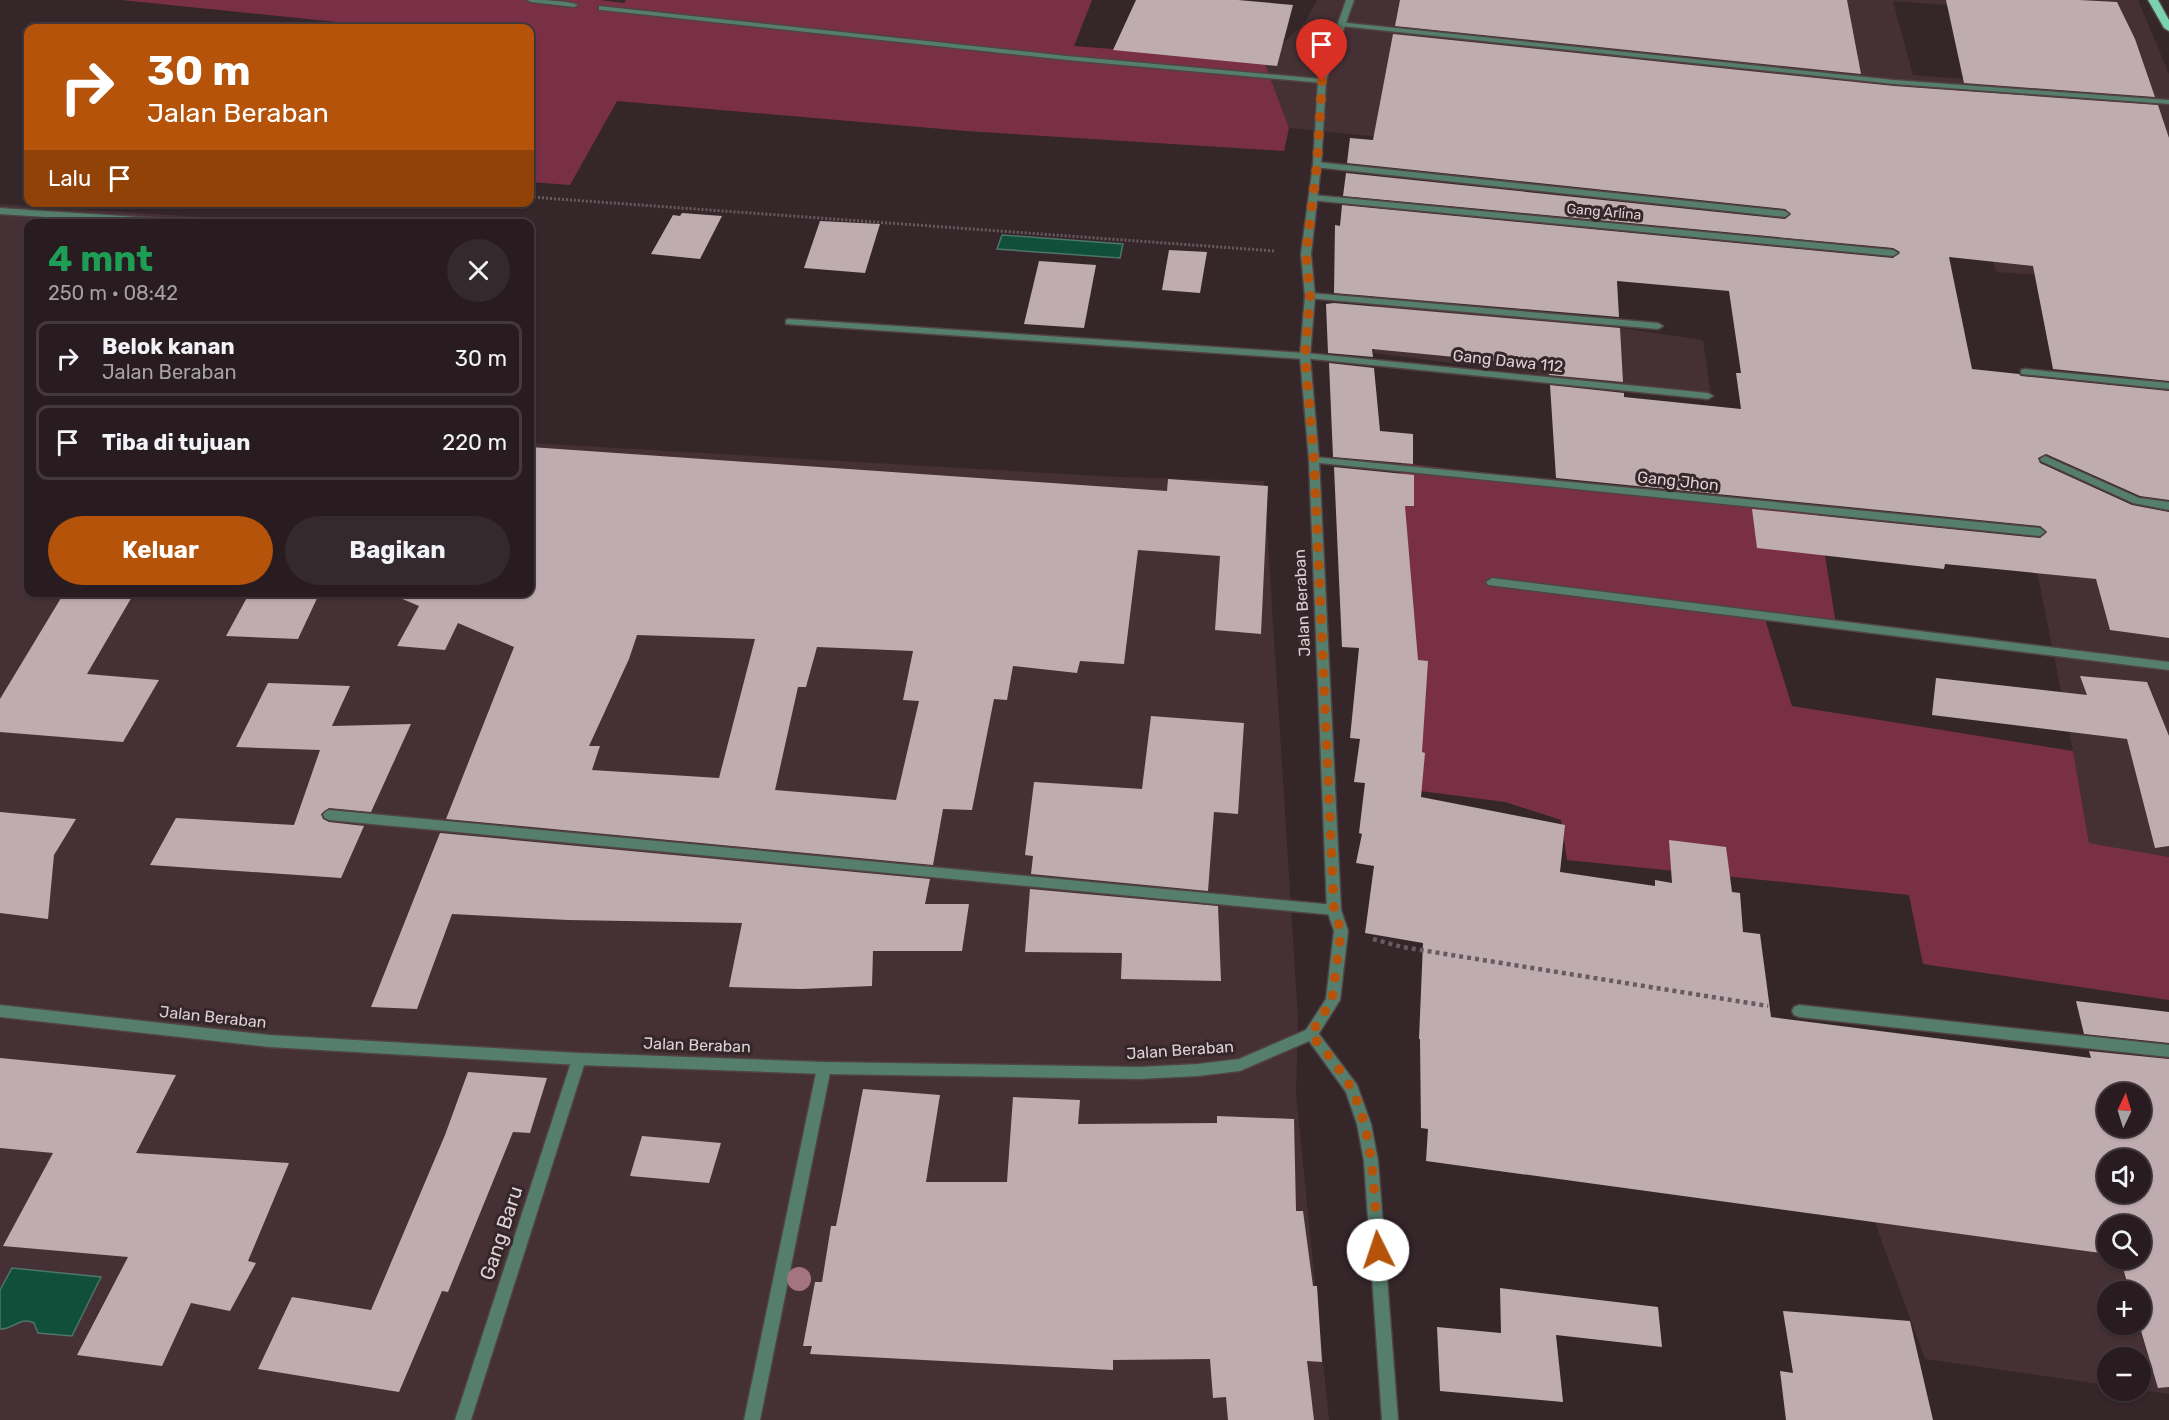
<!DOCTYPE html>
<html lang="id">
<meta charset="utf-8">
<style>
body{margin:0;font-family:Rubik,sans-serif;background:#34292d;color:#f1f3f6;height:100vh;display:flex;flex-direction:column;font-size:22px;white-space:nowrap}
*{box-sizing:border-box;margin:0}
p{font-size:20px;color:#a5a1a5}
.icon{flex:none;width:33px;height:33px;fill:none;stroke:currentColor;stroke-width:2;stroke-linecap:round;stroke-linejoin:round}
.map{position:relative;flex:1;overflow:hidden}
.details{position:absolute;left:24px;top:219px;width:510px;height:378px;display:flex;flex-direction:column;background:#281c20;border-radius:12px;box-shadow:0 2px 4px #0004,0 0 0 2px #443a3e}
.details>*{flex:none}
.guide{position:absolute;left:24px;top:24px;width:510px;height:183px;border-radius:12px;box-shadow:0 2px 4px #0004,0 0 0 2px #443a3e;background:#b45309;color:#fff;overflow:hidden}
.needle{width:39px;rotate:4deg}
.controls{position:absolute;left:2097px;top:1083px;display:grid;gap:12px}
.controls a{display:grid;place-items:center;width:54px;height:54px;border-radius:50%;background:#281c20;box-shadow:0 2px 4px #0004,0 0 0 2px #443a3e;font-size:30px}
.pin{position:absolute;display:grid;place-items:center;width:51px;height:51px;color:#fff;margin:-62px -26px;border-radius:50% 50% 50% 0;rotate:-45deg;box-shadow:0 0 6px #0007}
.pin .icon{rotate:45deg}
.me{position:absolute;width:66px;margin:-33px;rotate:356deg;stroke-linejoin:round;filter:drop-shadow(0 0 4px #0008)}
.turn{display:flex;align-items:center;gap:21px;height:126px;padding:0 24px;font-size:27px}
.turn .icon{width:78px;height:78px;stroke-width:2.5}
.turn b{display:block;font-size:42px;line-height:51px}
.then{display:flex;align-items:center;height:57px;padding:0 24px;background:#0003;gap:12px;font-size:22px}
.round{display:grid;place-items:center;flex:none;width:63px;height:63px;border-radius:32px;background:#34292d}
.head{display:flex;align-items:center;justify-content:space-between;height:102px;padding:0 24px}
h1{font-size:36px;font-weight:700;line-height:45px;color:#1e9e55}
.action{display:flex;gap:12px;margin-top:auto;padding:12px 24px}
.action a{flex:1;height:69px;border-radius:36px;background:#b45309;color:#fff;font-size:24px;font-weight:700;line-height:69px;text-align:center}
.action a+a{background:#34292d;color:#f1f3f6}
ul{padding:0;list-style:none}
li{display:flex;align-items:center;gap:18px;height:75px;margin:0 12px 9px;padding:0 12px;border:3px solid #443a3e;border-radius:12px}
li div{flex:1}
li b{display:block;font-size:22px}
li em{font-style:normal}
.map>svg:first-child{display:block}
.built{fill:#453035;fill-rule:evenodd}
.green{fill:#793047}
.water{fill:#104f3a;stroke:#4d7668;stroke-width:1.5}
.building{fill:#bfacb0;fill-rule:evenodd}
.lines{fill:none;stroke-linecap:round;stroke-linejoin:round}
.service-casing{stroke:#504245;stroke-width:3}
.minor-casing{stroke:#504245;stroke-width:3}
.tertiary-casing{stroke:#504245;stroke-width:3}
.primary-casing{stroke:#504245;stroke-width:3}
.path-far1{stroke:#685a5e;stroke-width:3;stroke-dasharray:2 2;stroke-linecap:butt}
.path{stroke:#685a5e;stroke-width:4.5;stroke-dasharray:4 4;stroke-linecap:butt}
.service{fill:#557e6d;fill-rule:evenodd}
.minor{fill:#557e6d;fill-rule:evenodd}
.tertiary{fill:#557e6d;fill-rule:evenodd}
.primary{fill:#7ad2af;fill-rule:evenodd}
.tree{fill:#a47480}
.route{stroke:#b45309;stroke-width:10;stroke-dasharray:0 18}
.labels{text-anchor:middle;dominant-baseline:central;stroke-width:6;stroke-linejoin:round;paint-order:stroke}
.far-street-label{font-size:14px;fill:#dcd2d5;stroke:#35262a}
.street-label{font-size:16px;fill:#dcd2d5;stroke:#35262a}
.near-street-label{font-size:20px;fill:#dcd2d5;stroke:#35262a}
</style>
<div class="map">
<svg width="2169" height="1420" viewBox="0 0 2169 1420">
<rect width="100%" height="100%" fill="#35262a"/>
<g class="built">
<path d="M1317,0h821l31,74v210l-172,-12 -18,-44 -66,-38 -624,-62 -25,-67 41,-39zM1893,1l196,15 17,74 -193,-15z"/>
<polygon points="0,204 296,223 28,224 28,592 530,592 530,443 1117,477 1264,481 1298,1018 1296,1094 1329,1420 0,1420"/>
<polygon points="1375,292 1703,340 1711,397 1374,353"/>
<polygon points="2029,531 2169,544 2169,857 2089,843 2073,751"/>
<path d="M1856,1171l252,21h32l29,-6v208l-28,-4 -1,-32h-32l-1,27 -182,-26zM2108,1226h32v32h-32zM2108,1292h32v32h-32z"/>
</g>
<g class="green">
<polygon points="121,0 600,0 624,3 626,0 1092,0 1074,46 1264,61 1289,128 1284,151 966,131 617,101 570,185 530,182 530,28 364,28 366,25"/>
<polygon points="1401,463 1818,512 1836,624 1764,616 1792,706 2073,751 2089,843 2169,857 2169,1000 1923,964 1909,895 1567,860 1561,820 1505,802 1382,786"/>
</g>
<g class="water">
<polygon points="1002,235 1123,244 1120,258 997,249"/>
<path d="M12,1268l89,9 -29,59 -34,-3 -4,-10c-14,-7 -21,7 -34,6v-39z"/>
</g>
<g class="building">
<polygon points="1136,0 1238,0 1293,5 1277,66 1113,50"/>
<polygon points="1400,0 1847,0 1861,74 1395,26"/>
<polygon points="1946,0 2079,0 2117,2 2135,39 2155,97 1964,83"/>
<polygon points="1393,34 1894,86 2158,105 2169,138 2169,381 2053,369 2033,266 1949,257 1972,369 2019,374 2021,376 2169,391 2169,500 2140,496 2046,454 2038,458 2040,463 2132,505 2169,512 2169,638 2110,630 2096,579 1945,564 1944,569 1757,548 1752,509 2040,538 2047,532 2040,526 1556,478 1550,385 1624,393 1624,397 1741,409 1736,373 1741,373 1729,291 1617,281 1619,317 1334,293 1335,225 1340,226 1342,205 1893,258 1900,252 1893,248 1343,196 1346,173 1785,219 1791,214 1785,209 1347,163 1350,138 1373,140"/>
<polygon points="682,213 722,216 700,259 651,254 673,215 680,216"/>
<polygon points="820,221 880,224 865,273 804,268"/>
<polygon points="1169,250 1207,252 1200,293 1162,290"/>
<polygon points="1039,261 1096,265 1084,328 1024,324"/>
<polygon points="1334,303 1620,328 1623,382 1549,375 1549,363 1496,361 1372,349 1373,357 1328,353 1326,304"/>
<polygon points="1329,363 1374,368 1380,431 1413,434 1413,464 1333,457"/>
<path d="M530,447l637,44 1,-12 100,7 -7,148 -46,-4 5,-74 -82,-6 -14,114 -44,-3 -3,12 -64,-7 -6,34 -13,-1 -22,111 -29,-1 -10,56 -487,-46 68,-172 -56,-24 -13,27 -48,-4 22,-40 -33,-14h144zM637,635l118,4 -36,139 -127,-8 8,-24h-11l40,-87zM817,647l96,4 -10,49 16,1 -23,99 -121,-10 23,-103h8z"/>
<path d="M1334,467l80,8v31h-9l13,154 10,1 -6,91 3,1 -4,44 144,28 -5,47 95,14v-6l17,3 -3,-43 57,7 6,45 8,1 3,39 17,2 11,83 320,41 -2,-7 80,8v328l-11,1 -19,-64 1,-32h-10l-10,-34h20v-32h-32v28l-682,-93 2,-32 -7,-1 -1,-89h-1l4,-96 -58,-10 9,-67 -18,-3 6,-29 -3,-1 6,-50 -11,-1 6,-43 -10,-1 9,-90 -17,-1zM2108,1094h32v32h-32zM2108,1160h32v32h-32z"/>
<polygon points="250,592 320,592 298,639 226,636"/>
<polygon points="64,593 133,595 87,674 159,680 123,742 0,732 0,699"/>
<polygon points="2080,676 2147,682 2169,736 2169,846 2155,848 2127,739 1932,715 1936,678 2087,695"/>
<polygon points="268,683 350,686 332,726 411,724 371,812 329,808 321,814 323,819 329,822 364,826 341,878 150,865 176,818 294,825 320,750 236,747"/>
<polygon points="1151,716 1244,723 1238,814 1214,812 1208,891 1031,874 1033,856 1025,855 1034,782 1142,789"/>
<polygon points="0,812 76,819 54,855 48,919 0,913"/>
<polygon points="440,833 930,879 925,904 969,904 962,951 873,951 872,986 801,989 729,987 742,923 568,920 452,914 417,1009 371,1007"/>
<polygon points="1030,889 1218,906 1221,981 1121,979 1122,953 1025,952"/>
<polygon points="2076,1001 2169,1012 2169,1043 2084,1034"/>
<polygon points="0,1058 176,1075 136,1153 289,1163 248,1261 256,1263 230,1311 191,1303 162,1366 77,1355 128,1257 3,1246 53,1153 0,1148"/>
<polygon points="468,1072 547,1078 530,1133 513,1132 448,1292 442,1291 399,1392 258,1369 292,1297 371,1310 445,1135"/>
<polygon points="863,1089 940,1095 926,1182 1007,1182 1013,1097 1080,1100 1078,1124 1217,1123 1217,1116 1294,1119 1296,1211 1303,1211 1313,1286 1317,1286 1322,1362 1307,1361 1314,1420 1228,1420 1226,1397 1213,1398 1210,1359 1113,1360 1113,1370 810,1354 812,1346 803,1346 815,1282 822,1282 831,1226 836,1226"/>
<polygon points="642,1136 721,1143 709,1183 630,1176"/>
<polygon points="1500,1288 1658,1307 1662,1347 1556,1335 1563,1402 1440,1391 1437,1327 1501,1333"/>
<polygon points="1783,1311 1910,1321 1933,1420 1786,1420 1780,1371 1793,1373"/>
</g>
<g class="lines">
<g class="service-casing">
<g id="service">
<polygon points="1338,22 1894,80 2169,100 2169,104 1894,84 1341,26 1338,26"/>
<polygon points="1310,293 1658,323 1663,326 1658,329 1307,298 1305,296"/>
<polygon points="789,319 1305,353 1310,356 1305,359 786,324 786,320"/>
<polygon points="824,1062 829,1064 831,1068 760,1420 744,1420 817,1068 819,1064"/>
</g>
</g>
<g class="minor-casing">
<g id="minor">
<path d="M527,0c16,0 37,0 51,5l-4,2 -43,-5z"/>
<polygon points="599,6 1067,56 1322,79 1326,81 1322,83 1067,60 602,10 599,10"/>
<polygon points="1317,162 1785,211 1789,214 1785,217 1314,167 1313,165"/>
<polygon points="1313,195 1893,250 1898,253 1893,256 1310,200 1309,198"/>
<polygon points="0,208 199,221 203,224 150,224 0,214"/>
<polygon points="1305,353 1708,393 1713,396 1708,399 1302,358 1302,354"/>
<polygon points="2025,369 2169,383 2169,389 2021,374 2021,370"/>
<polygon points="2045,456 2139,498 2169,502 2169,510 2133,503 2041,461 2040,459"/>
<polygon points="1314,457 2040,528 2045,532 2040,536 1310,462 1309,460 1310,458"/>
<polygon points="1492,578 2169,662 2169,670 1488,585 1486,582"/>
<polygon points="329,810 1334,905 1339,906 1341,910 1339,914 1334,915 329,820 325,818 323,815 325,812"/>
<polygon points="1799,1005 2169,1045 2169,1057 1799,1017 1794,1015 1792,1011 1794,1007"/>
<polygon points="1311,1028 1316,1030 1357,1085 1371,1124 1378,1161 1398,1420 1382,1420 1364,1161 1357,1124 1346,1092 1304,1034 1306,1030"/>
<polygon points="579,1053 584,1055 586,1059 471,1420 455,1420 572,1059 574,1055"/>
</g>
</g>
<g class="tertiary-casing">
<polygon id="tertiary" points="1346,0 1354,0 1326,81 1321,165 1311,254 1315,296 1310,356 1319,460 1341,910 1348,931 1340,1000 1316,1038 1240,1071 1198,1076 1139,1079 824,1074 579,1065 269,1047 0,1017 0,1005 269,1035 579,1053 824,1062 1139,1067 1198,1064 1239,1059 1306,1030 1326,999 1334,931 1327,910 1309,460 1300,356 1305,296 1301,254 1313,165 1318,81"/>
</g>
<g class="primary-casing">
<polygon id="primary" points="2148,0 2158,0 2169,20 2169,31 2164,28"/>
</g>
<polyline class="path-far1" points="530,197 1275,251"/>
<polyline class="path" points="1373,939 1402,947 1768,1006"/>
<use href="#service" class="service"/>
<use href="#minor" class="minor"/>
<use href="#tertiary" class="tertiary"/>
<use href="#primary" class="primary"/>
</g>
<circle class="tree" cx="799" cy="1279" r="12"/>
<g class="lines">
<path class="route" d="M1322,81l-5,84 -11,89 4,42 -5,60 9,104 20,450 7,21 -9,69 -21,34c13,17 31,36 41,56 23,49 22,107 26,160"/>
</g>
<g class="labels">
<g class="far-street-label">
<text transform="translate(1604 212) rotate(5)">Gang Arlina</text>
</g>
<g class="street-label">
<text transform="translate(1508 361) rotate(6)">Gang Dawa 112</text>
<text transform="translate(1678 481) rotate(6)">Gang Jhon</text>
<text transform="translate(1302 603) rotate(-93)">Jalan Beraban</text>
<text transform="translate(213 1017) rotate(6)">Jalan Beraban</text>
<text transform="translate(697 1045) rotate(2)">Jalan Beraban</text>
<text transform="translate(1180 1050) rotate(-4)">Jalan Beraban</text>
</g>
<g class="near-street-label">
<text transform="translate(501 1233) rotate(-72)">Gang Baru</text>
</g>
</g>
</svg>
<div class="controls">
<a><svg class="needle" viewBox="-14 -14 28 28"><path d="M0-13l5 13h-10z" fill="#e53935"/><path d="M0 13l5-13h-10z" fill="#a5a1a5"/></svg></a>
<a><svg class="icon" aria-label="sound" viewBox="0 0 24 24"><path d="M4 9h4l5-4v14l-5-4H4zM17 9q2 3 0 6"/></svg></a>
<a><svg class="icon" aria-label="search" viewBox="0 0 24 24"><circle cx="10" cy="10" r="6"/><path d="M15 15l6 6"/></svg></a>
<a>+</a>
<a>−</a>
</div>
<div class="pin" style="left:1322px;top:81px;background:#d93025"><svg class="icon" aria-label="arrive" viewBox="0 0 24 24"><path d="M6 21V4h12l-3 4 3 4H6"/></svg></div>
<svg class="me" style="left:1378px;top:1250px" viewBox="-20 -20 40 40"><circle r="19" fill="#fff"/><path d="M0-13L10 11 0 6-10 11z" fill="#b45309"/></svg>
<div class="guide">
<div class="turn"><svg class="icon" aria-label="right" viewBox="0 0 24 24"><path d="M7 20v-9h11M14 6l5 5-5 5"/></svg><div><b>30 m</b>Jalan Beraban</div></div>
<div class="then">Lalu<svg class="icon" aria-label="arrive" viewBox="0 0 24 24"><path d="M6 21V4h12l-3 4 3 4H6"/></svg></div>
</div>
<section class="details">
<div class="head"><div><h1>4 mnt</h1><p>250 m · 08:42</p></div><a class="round"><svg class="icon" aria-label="close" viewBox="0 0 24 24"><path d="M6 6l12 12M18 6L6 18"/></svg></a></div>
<ul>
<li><svg class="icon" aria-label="right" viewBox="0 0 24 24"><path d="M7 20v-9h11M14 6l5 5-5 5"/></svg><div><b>Belok kanan</b><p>Jalan Beraban</p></div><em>30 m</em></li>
<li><svg class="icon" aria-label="arrive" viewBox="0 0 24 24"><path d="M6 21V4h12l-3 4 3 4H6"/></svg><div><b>Tiba di tujuan</b></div><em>220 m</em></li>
</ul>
<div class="action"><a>Keluar</a><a>Bagikan</a></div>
</section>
</div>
